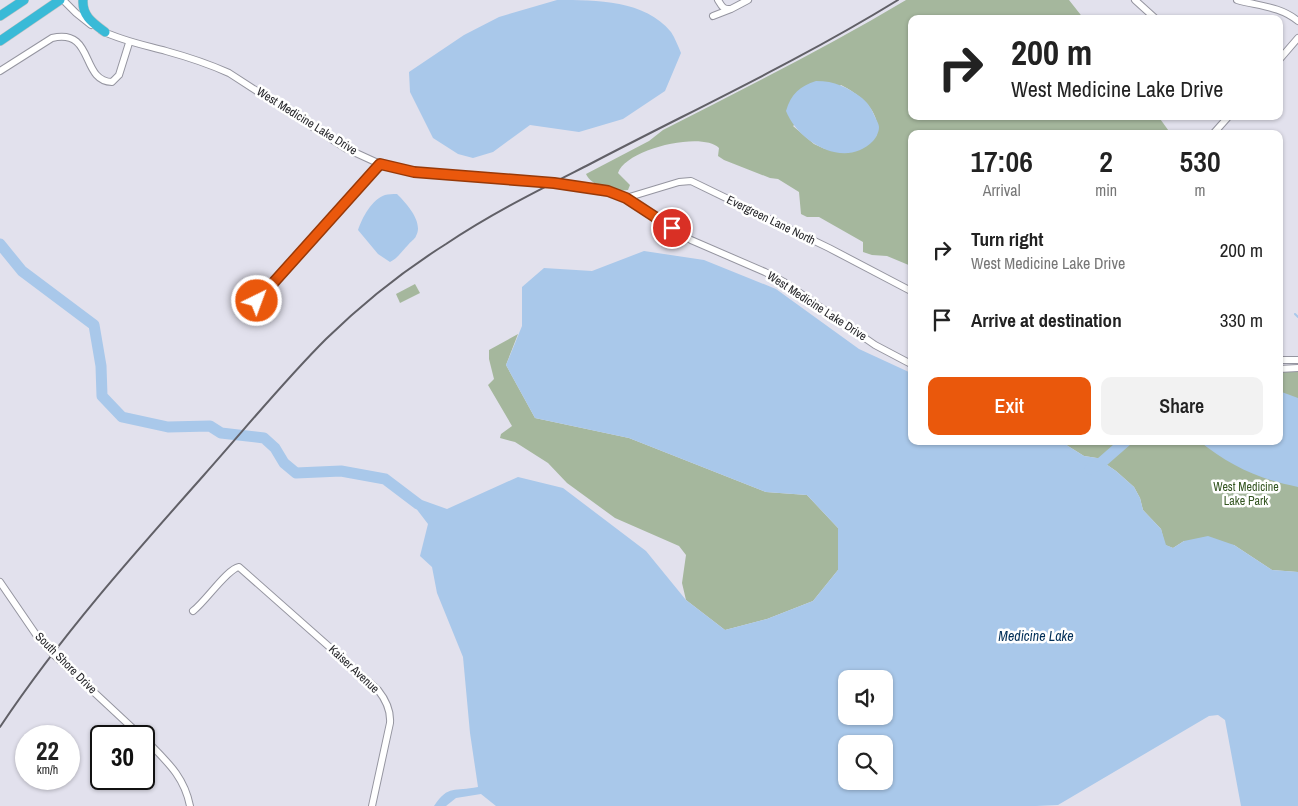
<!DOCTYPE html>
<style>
body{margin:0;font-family:"Archivo Narrow",sans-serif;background:#f2f2f2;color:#222;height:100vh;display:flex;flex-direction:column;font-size:19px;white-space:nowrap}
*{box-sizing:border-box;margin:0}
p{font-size:16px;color:#767676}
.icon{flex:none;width:28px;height:28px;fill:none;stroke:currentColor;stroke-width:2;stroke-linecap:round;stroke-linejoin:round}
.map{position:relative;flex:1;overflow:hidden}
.drawer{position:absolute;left:908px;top:130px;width:375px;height:315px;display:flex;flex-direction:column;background:#fff;border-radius:10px;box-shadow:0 1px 4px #0004}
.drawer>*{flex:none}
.guide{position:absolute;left:908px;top:15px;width:375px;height:105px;border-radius:10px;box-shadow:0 1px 4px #0004;background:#fff;color:#222;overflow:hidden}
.controls{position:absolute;left:838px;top:670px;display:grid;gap:10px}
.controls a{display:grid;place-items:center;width:55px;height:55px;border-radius:10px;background:#fff;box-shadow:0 1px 4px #0004;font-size:25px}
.speed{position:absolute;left:15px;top:725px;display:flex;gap:10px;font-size:25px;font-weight:700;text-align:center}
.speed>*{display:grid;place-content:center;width:65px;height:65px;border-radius:50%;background:#fff;box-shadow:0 1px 4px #0004;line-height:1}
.speed small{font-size:12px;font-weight:400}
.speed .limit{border:2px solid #111;border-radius:8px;background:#fff;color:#111}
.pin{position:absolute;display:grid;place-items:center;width:42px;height:42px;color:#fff;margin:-21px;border:2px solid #fff;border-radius:50%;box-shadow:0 1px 5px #0007}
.me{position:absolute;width:55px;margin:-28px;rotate:42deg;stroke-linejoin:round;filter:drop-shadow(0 0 4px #0008)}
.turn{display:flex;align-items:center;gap:18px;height:105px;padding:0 20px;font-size:22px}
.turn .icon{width:65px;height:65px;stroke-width:2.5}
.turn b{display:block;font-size:35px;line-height:42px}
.eta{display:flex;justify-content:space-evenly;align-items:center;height:85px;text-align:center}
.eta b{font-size:30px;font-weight:600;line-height:35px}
.primary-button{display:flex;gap:10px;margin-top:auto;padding:10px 20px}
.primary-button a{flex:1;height:58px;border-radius:10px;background:#ea580c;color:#fff;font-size:20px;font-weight:600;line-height:58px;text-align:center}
.primary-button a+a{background:#f2f2f2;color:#222}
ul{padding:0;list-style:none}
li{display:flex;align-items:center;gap:15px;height:70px;padding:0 20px}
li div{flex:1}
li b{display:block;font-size:19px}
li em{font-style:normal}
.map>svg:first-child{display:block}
.green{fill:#a5b79d;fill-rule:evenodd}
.water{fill:#a9c8ea;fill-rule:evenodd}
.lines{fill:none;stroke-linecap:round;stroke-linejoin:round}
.stream{stroke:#a9c8ea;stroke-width:2}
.river{stroke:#a9c8ea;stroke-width:11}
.minor-casing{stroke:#9595a0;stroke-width:8}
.highway-casing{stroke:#c2c2c3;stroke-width:10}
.minor{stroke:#fff;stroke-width:6}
.highway{stroke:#39bad7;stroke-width:9}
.rail{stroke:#616067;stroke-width:2}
.route-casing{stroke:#983908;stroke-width:12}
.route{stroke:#ea580c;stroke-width:9}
.labels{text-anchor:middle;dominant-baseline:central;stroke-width:5;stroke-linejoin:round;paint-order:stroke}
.street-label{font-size:12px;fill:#26262a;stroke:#fff}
.park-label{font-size:12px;fill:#345521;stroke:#fff}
.water-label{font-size:14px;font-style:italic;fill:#002e57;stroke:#fff}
</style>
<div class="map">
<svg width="1298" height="806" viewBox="0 0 1298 806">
<rect width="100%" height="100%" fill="#e2e1ed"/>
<g class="green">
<path d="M906,0h163l15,19h-173v97h247l13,18h-260v132l-24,-10 -15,-1 -9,-3v-10l-44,-25h-12l-6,-3 -2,-22 -21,-13 -8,-1 -46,-18 -6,-4 1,-8c-17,-17 -93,1 -101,25l12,12 -2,5c-13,2 -36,-3 -42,-16l63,-33 14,-11c82,-42 164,-83 243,-130zM841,85c20,10 42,28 35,52l-51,12 -11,-5 -21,-18z"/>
<polygon points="415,284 420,293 400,303 396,294"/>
<polygon points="518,334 506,365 535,418 629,438 766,492 807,495 838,528 838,570 813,601 767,619 725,630 686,600 682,583 686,555 679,546 615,518 567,483 548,463 515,442 500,438 501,434 512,426 488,385 494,379 489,359 489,350"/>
<polygon points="1279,370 1298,370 1298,572 1272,570 1234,545 1184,541 1173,548 1165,545 1161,529 1143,510 1140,498 1134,487 1116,471 1097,458 1084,456 1060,441 1279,441"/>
</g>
<g class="water">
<path d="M557,0c40,0 88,0 114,32 4,6 7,14 10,21l-16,38 -42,28 -44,13 -49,-7 -37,27 -20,6 -15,-4 -25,-16 -23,-46 -1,-20 55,-37 35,-18z"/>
<path d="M816,81c19,0 31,6 46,17 7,6 9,10 13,19 1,2 4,7 4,10 0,5 -3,11 -6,14 -28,29 -75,1 -87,-30 5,-17 14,-25 30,-30z"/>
<path d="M397,194c9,9 27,28 19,42 -1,3 -6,6 -8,9 -6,6 -10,13 -18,17l-12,-8 -20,-24c4,-12 14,-31 27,-35 3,-1 8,-1 12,-1z"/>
<path d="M644,251l60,9 72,29 83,60 52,24v68h149l24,15 13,2 19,13 18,16 6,11 3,12 18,19 5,16 7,3 11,-7 24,-5 26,9 38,25 26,2v234h-57l-16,-86 -7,-5 -9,1 -151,89 -22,1h-540l-15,-12 -25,4 -10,8h-12c15,-22 20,-14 44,-19l-8,-54 -7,-76 -26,-64 -5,-26 -12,-11 8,-32 -23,-30 42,15 71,-32 45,11 83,63 40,49 39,30 42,-11 46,-18 25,-31v-42l-31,-33 -41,-3 -137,-54 -94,-20 -29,-53 16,-39v-39l22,-19 48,3zM846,679h38v37h-38zM846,744h38v37h-38z"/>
<path d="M1279,391l19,7v89c-39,-8 -68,-21 -99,-46h80z"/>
</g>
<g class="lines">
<polyline class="stream" points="1295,314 1298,317"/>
<g class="river">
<polyline points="0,244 22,271 94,325 101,366 102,396 122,417 168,427 210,426 221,433 264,438 275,448 284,463 296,473 341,471 385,479 418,504"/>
<polyline points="1090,469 1102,462 1126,441"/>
</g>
<g class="minor-casing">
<g id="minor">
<polyline points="63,0 76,13 91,25"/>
<path d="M718,0c3,5 5,10 12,9"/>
<polyline points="1135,0 1156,19"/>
<path d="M1237,0c21,6 43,6 61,21"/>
<polyline points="713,16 731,9 748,0"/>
<path d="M102,31c21,10 42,14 64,20 22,6 43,13 63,22l116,75 35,16 34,8 139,11 37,5 17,3 19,7 65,42 74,32 19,10 91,63 36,19"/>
<polyline points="1279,60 1298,38"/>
<path d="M0,71l52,-33c43,-10 28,43 60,44l7,-7 10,-32"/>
<polyline points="1213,134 1229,116"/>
<polyline points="626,198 679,182 691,181 829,248 911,291"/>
<polyline points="257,301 380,164"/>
<polyline points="1279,360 1298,360"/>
<polyline points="1279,369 1298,368"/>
<polyline points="0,582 37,636 53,654 141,736"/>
<path d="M193,611c13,-10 34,-42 46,-44l139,123c8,10 13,20 12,33l-18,83"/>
<path d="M144,738c21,22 40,37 46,68"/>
</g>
</g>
<g class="highway-casing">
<g id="highway">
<path d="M83,0c-1,16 10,23 22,32"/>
<polyline points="0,16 24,0"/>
<polyline points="0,41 60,0"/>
</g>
</g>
<use href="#minor" class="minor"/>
<use href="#highway" class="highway"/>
<path class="rail" d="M0,727c60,-90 132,-171 204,-252 40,-45 79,-93 122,-136 37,-36 77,-68 120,-95 46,-31 95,-55 144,-80 103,-54 209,-103 308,-164"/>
</g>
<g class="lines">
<g class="route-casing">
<polyline id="route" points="257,301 380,164 414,172 554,183 608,191 626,198 672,228"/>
</g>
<use href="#route" class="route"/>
</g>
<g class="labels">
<g class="street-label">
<text transform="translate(307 121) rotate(32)">West Medicine Lake Drive</text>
<text transform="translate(771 220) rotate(26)">Evergreen Lane North</text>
<text transform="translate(817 306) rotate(33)">West Medicine Lake Drive</text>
<text transform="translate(66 663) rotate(45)">South Shore Drive</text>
<text transform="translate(354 669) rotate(43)">Kaiser Avenue</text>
</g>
<g class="park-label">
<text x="1246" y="487">West Medicine<tspan x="1246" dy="14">Lake Park</tspan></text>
</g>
<g class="water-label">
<text x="1036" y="636">Medicine Lake</text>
</g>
</g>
</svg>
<div class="controls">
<a><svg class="icon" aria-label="sound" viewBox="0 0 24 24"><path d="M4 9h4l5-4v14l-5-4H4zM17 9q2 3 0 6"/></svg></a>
<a><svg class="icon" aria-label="search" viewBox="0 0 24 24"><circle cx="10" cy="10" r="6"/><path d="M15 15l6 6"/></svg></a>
</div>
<div class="speed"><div>22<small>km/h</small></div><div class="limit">30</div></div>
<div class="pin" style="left:672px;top:228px;background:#d93025"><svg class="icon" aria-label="arrive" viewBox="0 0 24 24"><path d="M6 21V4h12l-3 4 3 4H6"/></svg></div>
<svg class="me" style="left:257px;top:301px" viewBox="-20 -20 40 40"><circle r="17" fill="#ea580c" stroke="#fff" stroke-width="3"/><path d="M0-11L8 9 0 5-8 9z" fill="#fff"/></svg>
<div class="guide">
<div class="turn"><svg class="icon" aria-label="right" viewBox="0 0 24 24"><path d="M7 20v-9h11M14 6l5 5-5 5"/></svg><div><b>200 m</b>West Medicine Lake Drive</div></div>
</div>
<section class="drawer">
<div class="eta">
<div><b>17:06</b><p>Arrival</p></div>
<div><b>2</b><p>min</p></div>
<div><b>530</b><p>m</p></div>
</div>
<ul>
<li><svg class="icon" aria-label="right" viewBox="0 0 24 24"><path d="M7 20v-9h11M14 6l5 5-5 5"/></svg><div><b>Turn right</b><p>West Medicine Lake Drive</p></div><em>200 m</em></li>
<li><svg class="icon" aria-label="arrive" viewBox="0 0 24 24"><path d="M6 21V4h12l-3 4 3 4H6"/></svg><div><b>Arrive at destination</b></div><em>330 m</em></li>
</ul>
<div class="primary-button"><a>Exit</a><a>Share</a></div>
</section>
</div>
